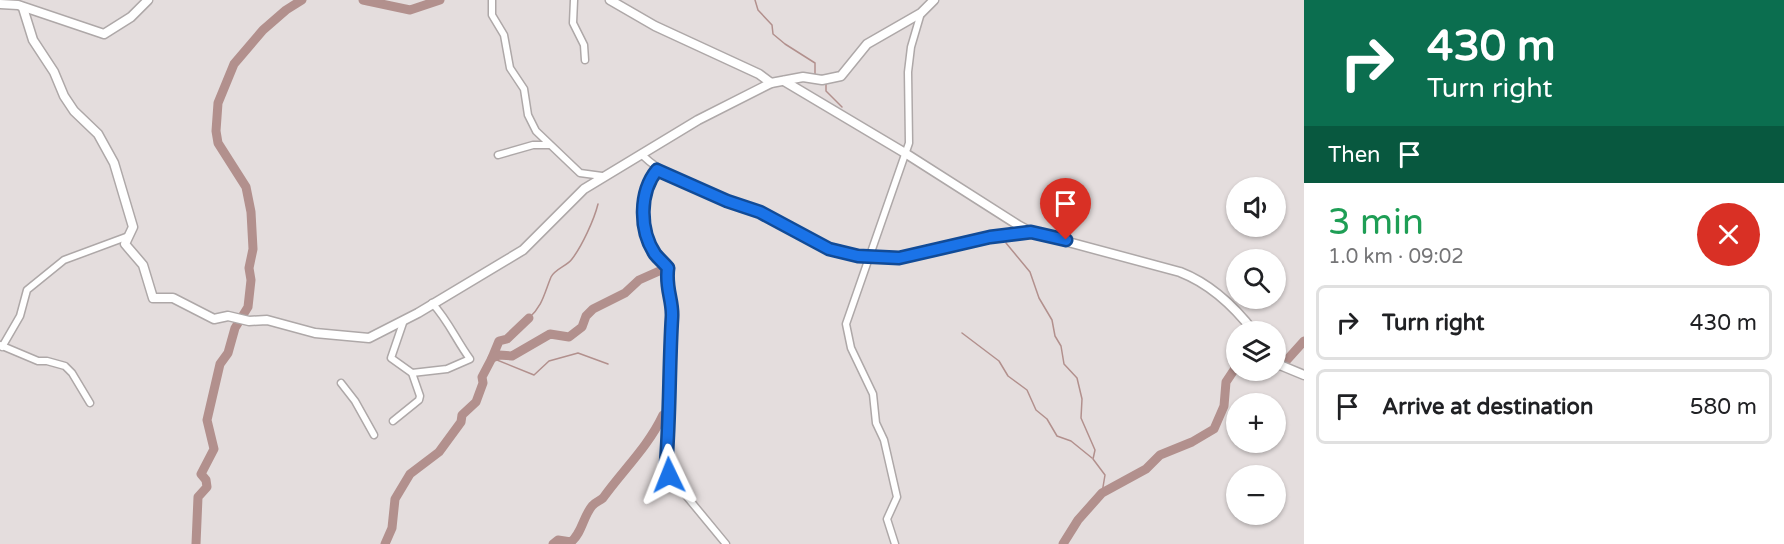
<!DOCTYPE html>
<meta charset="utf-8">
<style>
body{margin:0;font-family:"Varela Round",sans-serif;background:#f6f6f6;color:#202124;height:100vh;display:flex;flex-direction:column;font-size:22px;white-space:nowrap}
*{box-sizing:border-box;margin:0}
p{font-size:20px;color:#757577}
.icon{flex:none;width:33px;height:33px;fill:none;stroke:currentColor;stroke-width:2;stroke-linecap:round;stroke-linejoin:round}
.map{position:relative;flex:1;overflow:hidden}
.side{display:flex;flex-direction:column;background:#fff;width:480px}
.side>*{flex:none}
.top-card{background:#0b6e4f;color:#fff;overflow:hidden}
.controls{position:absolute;left:1226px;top:177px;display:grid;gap:12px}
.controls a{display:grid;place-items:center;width:60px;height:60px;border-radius:50%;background:#fff;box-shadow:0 2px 4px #0004;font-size:30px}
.pin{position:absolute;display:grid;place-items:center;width:51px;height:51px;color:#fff;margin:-62px -26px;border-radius:50% 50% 50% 0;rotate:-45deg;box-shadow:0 0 6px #0007}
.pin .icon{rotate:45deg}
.me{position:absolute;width:66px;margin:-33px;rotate:358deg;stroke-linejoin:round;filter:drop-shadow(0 0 4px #0008)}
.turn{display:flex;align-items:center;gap:21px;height:126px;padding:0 24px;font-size:27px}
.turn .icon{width:78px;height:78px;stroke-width:2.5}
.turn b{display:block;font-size:42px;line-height:51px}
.then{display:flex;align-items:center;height:57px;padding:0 24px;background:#0003;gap:12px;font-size:22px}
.round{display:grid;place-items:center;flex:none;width:63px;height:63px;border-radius:32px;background:#f6f6f6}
.head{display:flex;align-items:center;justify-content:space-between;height:102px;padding:0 24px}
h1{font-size:36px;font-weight:600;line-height:45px;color:#1e9e55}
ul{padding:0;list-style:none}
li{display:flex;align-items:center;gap:18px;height:75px;margin:0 12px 9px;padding:0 12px;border:3px solid #e0e0e0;border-radius:9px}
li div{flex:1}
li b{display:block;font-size:22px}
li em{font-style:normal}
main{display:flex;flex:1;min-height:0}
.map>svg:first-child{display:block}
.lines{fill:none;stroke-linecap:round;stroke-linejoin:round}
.stream{stroke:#b2908d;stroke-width:1.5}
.river{stroke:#b2908d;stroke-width:9}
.street-casing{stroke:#aea8a8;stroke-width:9}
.secondary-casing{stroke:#aea8a8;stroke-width:11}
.street{stroke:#fff;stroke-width:6}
.secondary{stroke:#fff;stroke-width:8}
.route-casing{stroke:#114b97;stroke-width:15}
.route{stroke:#1a73e8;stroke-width:10}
</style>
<main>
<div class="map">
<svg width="1304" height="544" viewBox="0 0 1304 544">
<rect width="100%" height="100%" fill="#e4dddd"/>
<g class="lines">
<g class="stream">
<polyline points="755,0 758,10 772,25 773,34 785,44 815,63 815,75"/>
<polyline points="826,81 826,91 842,107"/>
<polyline points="1006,243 1030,272 1039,298 1052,320 1055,336 1061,346 1064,364 1077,378 1082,399 1081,418 1095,450 1093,459 1105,475 1102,493"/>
<path d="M529,318c14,-13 15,-24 22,-41 4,-8 16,-11 21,-18 10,-13 22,-39 26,-55"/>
<polyline points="962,333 999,361 1008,376 1027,390 1036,410 1047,419 1057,436 1071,441 1092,458"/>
<polyline points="492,358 534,375 549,361 578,353 608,364"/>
</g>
<g class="river">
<polyline points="363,0 410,10 440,0"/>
<polyline points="492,358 499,341 507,339 529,318"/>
<polyline points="1275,366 1286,361 1304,341"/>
<polyline points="196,544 198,497 207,487 206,480 201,474 214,449 207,420 220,364 228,353 235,328 248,307 251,280 249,268 253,249 251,212 246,187 218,143 216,131 218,103 234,64 263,30 286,10 302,0"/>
<polyline points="385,544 392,528 395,499 410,474 439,452 461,422 462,415 476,402 483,383 482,377 492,358 499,355 512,356 550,334 569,337 582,327 586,316 593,309 625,293 639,280 666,268"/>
<path d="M553,544l5,-4 13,2c11,-9 12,-25 21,-36 3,-4 8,-5 11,-8 20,-28 45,-51 60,-83"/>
<polyline points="1063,544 1078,520 1102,493 1146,469 1160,455 1192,442 1214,429 1224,406 1226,382 1236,367"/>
</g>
<g class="street-casing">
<g id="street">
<polyline points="492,0 492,15 504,35 510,68 524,89 528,115 536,131 580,173 602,176"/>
<polyline points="574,0 573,23 584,45 585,60"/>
<path d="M641,154c34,33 80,41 122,59 44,20 67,44 118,46 19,0 36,-6 54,-10 32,-7 63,-13 95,-17"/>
<polyline points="498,155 533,145 549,145"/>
<path d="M657,170c-18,22 -18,60 -2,84 4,5 9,9 13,14 -3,18 5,32 4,50 -3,48 -2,98 -5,147l2,10 57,69"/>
<polyline points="0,345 38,361 47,361 65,366 72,373 90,403"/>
<polyline points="2,347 20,316 27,290 64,260 126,237"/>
<path d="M412,373l35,-4 23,-10c-14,-19 -22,-39 -38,-56"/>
<polyline points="341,383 355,401 374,435"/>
<polyline points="393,421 419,400 420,396 412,373 391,358 404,320"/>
<polyline points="895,544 887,519 897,497 884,440 876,423 873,394 851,348 846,324 909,143 908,72 911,47 921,13"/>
</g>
</g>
<g class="secondary-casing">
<g id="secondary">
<polyline points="610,0 655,26 759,74 771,83"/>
<polyline points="0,4 18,5 104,34 131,17 148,0"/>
<polyline points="23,8 33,40 54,72 64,96 74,111 98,134 114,163 133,227 125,244 143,265 153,298 173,298 214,319 228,316 249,321 267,320 315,333 369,338 418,313 523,250 584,189 698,120 771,83 803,77 822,80 841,76 867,44 921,13 934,0"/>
<path d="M784,81l121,72 113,72 13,7 149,40c31,12 54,34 74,60"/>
<polyline points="1275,363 1304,375"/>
</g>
</g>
<use href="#street" class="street"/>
<use href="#secondary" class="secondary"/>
</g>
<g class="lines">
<g class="route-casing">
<path id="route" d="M669,475l-3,-10c4,-49 3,-99 6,-148 1,-17 -7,-29 -4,-49 -4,-5 -9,-9 -13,-14 -16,-24 -16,-62 2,-84l70,31 33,11 69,37 29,7 41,2 91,-21 41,-5 35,8"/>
</g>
<use href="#route" class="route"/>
</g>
</svg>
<div class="controls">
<a><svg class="icon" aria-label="sound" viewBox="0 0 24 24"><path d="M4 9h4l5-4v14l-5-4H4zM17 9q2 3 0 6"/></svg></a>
<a><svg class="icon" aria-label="search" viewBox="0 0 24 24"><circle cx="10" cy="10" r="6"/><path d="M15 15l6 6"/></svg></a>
<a><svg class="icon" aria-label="layers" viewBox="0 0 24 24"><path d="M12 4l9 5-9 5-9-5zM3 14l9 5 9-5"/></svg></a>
<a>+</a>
<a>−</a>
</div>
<div class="pin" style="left:1066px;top:240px;background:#d93025"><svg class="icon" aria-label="arrive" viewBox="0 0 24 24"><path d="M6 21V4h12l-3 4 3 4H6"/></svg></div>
<svg class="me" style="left:669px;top:475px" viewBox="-20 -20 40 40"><path d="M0-17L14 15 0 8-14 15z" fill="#1a73e8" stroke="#fff" stroke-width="4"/></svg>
</div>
<section class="side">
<div class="top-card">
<div class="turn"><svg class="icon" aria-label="right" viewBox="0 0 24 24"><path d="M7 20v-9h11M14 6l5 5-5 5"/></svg><div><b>430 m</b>Turn right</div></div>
<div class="then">Then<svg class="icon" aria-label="arrive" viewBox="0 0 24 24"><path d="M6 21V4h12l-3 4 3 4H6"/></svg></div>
</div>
<div class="head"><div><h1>3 min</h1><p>1.0 km · 09:02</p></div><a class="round" style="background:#d93025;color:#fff"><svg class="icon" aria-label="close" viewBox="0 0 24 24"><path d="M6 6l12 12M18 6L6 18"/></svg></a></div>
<ul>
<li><svg class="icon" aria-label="right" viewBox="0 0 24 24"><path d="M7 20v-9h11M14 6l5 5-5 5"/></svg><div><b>Turn right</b></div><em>430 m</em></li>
<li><svg class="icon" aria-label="arrive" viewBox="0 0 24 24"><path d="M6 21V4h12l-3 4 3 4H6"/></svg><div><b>Arrive at destination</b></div><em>580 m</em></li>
</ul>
</section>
</main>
